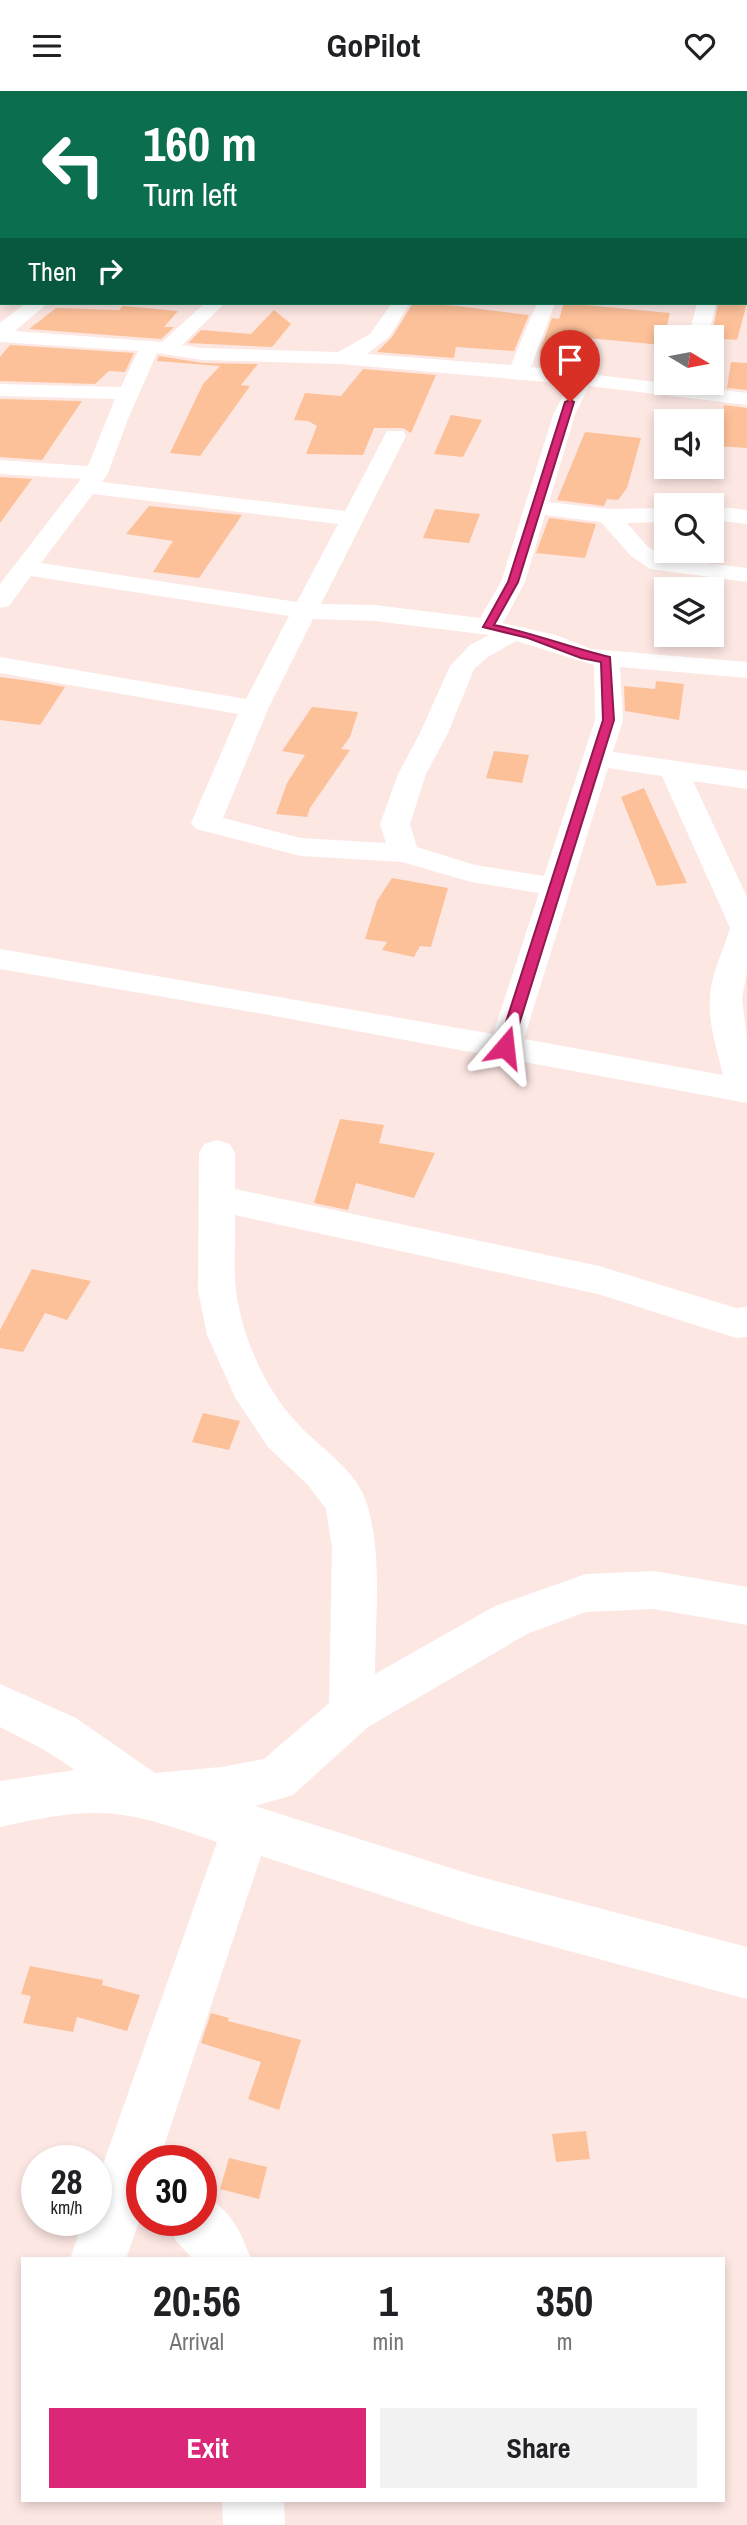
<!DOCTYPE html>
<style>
body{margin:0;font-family:"Archivo Narrow",sans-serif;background:#f2f2f2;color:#202124;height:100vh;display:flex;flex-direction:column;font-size:26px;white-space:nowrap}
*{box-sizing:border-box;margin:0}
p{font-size:23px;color:#757577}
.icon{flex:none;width:38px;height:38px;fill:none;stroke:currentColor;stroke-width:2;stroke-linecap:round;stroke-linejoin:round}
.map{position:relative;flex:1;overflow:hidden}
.panel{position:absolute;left:21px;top:2166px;width:704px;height:245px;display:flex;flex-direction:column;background:#fff;border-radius:0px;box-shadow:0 4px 10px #0003}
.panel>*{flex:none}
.guide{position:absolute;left:0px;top:0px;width:747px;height:214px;box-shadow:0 4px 10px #0003;background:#0b6e4f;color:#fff;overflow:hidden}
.needle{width:46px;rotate:100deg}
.buttons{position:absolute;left:654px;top:234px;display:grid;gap:14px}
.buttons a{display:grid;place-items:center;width:70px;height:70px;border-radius:0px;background:#fff;box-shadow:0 4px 10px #0003;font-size:35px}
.speed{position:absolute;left:21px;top:2054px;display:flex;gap:14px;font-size:35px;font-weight:700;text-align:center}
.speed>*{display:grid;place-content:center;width:91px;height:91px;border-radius:50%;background:#fff;box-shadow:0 4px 10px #0003;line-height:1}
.speed small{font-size:18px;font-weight:400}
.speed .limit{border:10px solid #d22;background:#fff;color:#111}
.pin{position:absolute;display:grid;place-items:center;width:60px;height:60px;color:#fff;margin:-72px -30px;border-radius:50% 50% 50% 0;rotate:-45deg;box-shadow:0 0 7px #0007}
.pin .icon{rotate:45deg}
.me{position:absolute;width:77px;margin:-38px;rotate:17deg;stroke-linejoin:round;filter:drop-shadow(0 0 5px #0008)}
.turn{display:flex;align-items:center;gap:24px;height:147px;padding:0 28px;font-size:32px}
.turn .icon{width:91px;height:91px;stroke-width:2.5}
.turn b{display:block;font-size:49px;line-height:60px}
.then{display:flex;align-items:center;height:66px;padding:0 28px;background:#0003;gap:14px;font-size:26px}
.eta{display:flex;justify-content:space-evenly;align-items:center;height:119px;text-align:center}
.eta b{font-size:42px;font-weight:700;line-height:49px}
.primary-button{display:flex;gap:14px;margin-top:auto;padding:14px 28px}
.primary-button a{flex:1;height:80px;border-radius:0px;background:#db2777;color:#fff;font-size:28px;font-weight:700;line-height:80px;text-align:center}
.primary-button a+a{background:#f2f2f2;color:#202124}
header{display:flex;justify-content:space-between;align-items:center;height:91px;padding:0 28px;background:#fff;font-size:32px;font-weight:700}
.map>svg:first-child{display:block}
.building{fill:#fdc199}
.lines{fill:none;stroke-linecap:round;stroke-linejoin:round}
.minor{fill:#fff;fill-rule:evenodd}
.route{fill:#db2777;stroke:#8e194d;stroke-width:2}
</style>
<header><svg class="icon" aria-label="menu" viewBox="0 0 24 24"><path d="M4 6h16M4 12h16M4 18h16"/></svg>GoPilot<svg class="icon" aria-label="heart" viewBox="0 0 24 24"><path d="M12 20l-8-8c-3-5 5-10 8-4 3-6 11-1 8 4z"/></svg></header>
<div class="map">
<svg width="747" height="2434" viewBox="0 0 747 2434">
<rect width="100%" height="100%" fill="#fde7e3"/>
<g class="building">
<polygon points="413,212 457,215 529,224 514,260 456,256 454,267 377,261 392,246"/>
<polygon points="564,212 670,222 662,254 577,246 546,275 542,275 546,263 539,262 552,227 559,228"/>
<polygon points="718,212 747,212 737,249 711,247"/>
<polygon points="123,215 178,220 164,236 174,236 161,248 29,238 56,217 119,219"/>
<polygon points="274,219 291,233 272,256 188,252 201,239 251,243"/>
<polygon points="10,254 134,262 125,281 109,280 95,293 0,290 0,266"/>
<polygon points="159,265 203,272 258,273 241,294 250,295 200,365 170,362 203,293 220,275 157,270"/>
<polygon points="731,271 747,272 747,299 727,297"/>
<polygon points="363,278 436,284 411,342 403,337 374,337 363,364 306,363 317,335 308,330 294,329 305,302 341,305"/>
<polygon points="0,308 82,310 42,369 0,366"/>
<polygon points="724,314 747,317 747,357 717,355"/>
<polygon points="451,324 482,329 463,366 434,363"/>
<polygon points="585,341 641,347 627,397 618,409 607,408 604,415 557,409"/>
<polygon points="0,386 32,388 0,432"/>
<polygon points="149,415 242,424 199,487 153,481 173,450 126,443"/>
<polygon points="435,418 480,423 469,452 423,447"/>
<polygon points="549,427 596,433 585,467 536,462"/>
<polygon points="0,586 37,591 65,596 40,634 0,629"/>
<polygon points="656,590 684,593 679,629 625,620 624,595 655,598"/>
<polygon points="312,616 358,621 350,646 341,658 350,659 310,717 307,726 276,723 287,692 305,664 282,660"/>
<polygon points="494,660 529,664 522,692 486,687"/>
<polygon points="644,697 687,792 657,795 621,706"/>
<polygon points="392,787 448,797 431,856 420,855 414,866 382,859 387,851 365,848 377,810"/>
<polygon points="340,1028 384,1034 379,1052 435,1062 414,1107 356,1092 348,1119 314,1112"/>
<polygon points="32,1178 91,1190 67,1229 45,1222 23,1261 0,1257 0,1239"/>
<polygon points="203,1322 240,1330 229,1359 192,1351"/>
<polygon points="30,1875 103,1889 102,1894 140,1904 127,1940 77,1926 73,1941 23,1932 31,1905 21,1903"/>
<polygon points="211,1922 229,1927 228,1930 301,1949 279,2019 248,2008 261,1971 201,1952"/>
<polygon points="586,2040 590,2068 556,2071 552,2043"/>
<polygon points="229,2067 267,2076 259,2108 220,2098"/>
</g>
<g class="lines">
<g class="minor">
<polygon points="133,0 149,0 132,2"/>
<polygon points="263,0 279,0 262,2"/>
<polygon points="393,0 409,0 392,2"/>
<polygon points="533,0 549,0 532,2"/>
<polygon points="656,0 685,0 686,2 658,2"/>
<polygon points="746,3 747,3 747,13 746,12"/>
<rect x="0" y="19" width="2" height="10"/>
<polygon points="747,31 747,45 746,45 746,32"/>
<rect x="746" y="88" width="1" height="10"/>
<polygon points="0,114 2,114 0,125"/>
<polygon points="746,172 747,172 747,184 746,183"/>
<path d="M26,212h22l-33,28 147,11 43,-39h20l-43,42 21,3 135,4 32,-18 22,-31h18l-20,33 -23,18 144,11 26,-62h18l-24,64 216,26v12l-158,-19 -14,29 -26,87 59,7 59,-1v14l-40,1 20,23 19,12 81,10v14l-97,-13 -19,-13 -30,-34 -56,-7 -20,67 -22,41 53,12 35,14 156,13v16l-127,-11 3,53 -10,32 134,19v18l-54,-8 54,116v75l-5,26 5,40v65l-478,-88 -269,-46v-20l493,85 46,-141 -68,-11 -69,-20 -101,-6 -105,-27 -5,-6 47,-109 -238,-41v-16l246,42 43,-83 -258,-40 -22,30 -9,2v-24l81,-105 -81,-5v-14l88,6 27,-67 -115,-3v-12l121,3 17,-36 -138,-9v-19zM157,262l46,7 137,4 229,20 -16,31 -52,167 -21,36 -105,-13 -54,-1 85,-168 -3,-5h-16l-42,80 -243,-29 6,-9 20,-54zM93,403l245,30 -41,78 -256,-39zM313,528l62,2 114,14 -19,10 -20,21 -30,67 -22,41 -18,50 6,19 -85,-5 -78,-20 45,-109zM516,550l78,24 1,55 -51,156 -69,-11 -58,-18 -7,-23 16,-50 22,-41 26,-64 14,-12zM608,677l54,8 68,152c-6,20 -15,38 -19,59 -5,30 5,59 12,88l-199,-36z"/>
<polygon points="697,212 716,212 708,247 688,247"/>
<polygon points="712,415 747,419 747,433 712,429"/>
<path d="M217,1049l13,4 5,9v36l364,77 137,42 11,-1v30l-11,1 -138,-44 -363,-79c1,25 -2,51 1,75 6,47 29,100 62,134 23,25 59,46 69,80 16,53 8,115 8,170l120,-68 91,-32 68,-3 93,16v38l-93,-16 -68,3 -59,22 -159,93 -75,68 -38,11 218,69 274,72v52l-274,-74 -212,-69 -102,305h-17v52l-16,46h-56l13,-38h13v-37l121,-342c-39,-13 -79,-29 -121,-29 -32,0 -65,7 -96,14v-46l75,-11 -32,-21 -43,-22v-43l76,34 79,55 66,-6 43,-8 65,-56 3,-156 -6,-38 -18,-24 -40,-38 -32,-48 -29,-64 -9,-45 1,-137 5,-9z"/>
<path d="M201,2104c29,12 40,37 50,64h-58l-17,-18 -8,-20h33z"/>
<polygon points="222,2410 284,2410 285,2434 223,2434"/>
</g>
</g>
<path class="route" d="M570,309l4,2 -56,180 -24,43c40,8 77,23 116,32l4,63 -102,327 -7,5 -7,-5 105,-327 -2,-58 -20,-4 -53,-20 -45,-11 25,-45 57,-180z"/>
</svg>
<div class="buttons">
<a><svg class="needle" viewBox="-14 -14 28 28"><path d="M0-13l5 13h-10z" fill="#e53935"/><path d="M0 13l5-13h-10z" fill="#757577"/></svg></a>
<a><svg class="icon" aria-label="sound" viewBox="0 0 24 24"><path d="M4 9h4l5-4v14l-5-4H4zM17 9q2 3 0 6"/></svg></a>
<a><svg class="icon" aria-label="search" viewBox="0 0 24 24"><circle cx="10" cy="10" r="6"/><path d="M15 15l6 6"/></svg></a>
<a><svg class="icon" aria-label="layers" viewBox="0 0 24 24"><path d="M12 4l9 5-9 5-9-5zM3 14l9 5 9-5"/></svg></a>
</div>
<div class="speed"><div>28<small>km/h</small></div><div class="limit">30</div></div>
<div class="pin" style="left:570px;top:311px;background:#d93025"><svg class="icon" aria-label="arrive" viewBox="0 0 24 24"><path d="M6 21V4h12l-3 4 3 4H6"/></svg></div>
<svg class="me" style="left:505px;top:956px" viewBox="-20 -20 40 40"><path d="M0-17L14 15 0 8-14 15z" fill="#db2777" stroke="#fff" stroke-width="4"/></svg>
<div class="guide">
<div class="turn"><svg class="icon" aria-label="left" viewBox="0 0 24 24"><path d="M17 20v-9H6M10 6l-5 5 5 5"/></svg><div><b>160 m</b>Turn left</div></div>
<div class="then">Then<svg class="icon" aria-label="right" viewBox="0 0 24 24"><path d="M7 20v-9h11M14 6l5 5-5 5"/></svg></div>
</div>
<section class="panel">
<div class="eta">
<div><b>20:56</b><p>Arrival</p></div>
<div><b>1</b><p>min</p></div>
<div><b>350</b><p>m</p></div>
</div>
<div class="primary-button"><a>Exit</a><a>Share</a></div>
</section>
</div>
